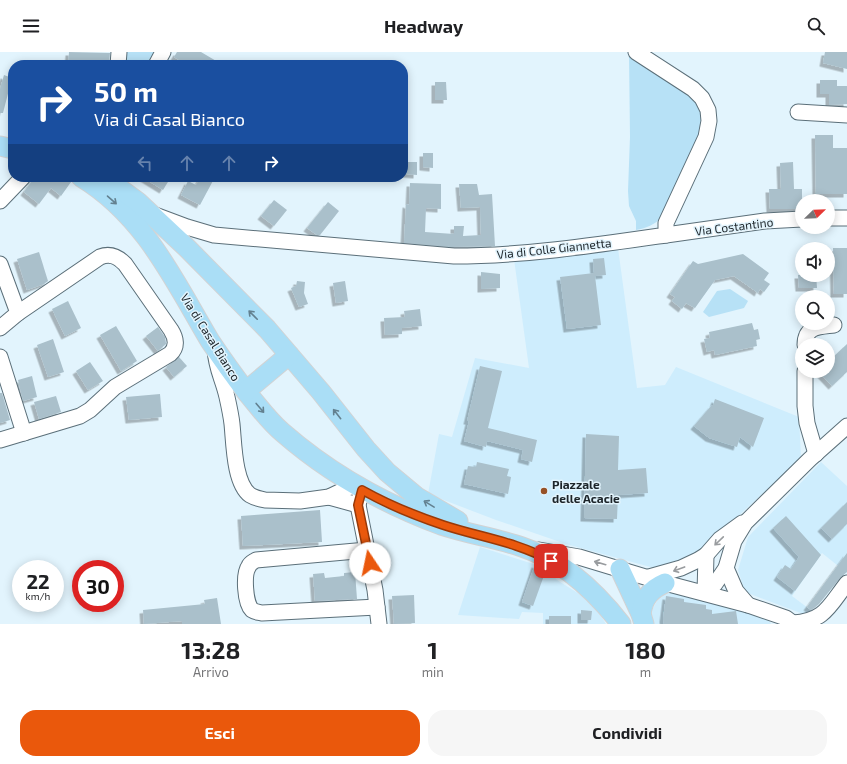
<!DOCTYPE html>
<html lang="it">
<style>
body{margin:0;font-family:"Exo 2",sans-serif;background:#f6f6f6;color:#202124;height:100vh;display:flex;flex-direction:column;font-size:15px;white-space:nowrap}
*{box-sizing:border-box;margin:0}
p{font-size:13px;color:#757577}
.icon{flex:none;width:22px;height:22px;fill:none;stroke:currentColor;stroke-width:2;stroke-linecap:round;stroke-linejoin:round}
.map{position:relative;height:572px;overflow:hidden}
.sheet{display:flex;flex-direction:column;background:#fff;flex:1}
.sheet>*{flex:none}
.hud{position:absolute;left:8px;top:8px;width:400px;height:122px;border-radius:16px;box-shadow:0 2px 10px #0003;background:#1a4fa0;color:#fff;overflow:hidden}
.needle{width:26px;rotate:67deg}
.buttons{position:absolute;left:795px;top:142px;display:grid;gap:8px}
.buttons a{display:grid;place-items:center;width:40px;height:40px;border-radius:50%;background:#fff;box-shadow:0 2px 10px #0003;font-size:20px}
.speed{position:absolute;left:12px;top:508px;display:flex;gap:8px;font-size:20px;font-weight:700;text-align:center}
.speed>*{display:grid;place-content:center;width:52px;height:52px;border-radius:50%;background:#fff;box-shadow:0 2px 10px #0003;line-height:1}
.speed small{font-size:10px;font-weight:400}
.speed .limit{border:6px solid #d22;background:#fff;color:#111}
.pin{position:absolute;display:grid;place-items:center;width:34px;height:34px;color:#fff;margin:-17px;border-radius:8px;box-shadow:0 2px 6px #0006}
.me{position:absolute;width:44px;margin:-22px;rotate:349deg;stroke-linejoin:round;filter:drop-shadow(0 0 3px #0008)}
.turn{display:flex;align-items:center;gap:14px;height:84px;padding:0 20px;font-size:18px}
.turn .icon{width:52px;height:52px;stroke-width:2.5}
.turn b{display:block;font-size:28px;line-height:34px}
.lanes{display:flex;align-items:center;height:38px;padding:0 20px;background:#0003;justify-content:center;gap:20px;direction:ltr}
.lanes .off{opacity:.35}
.eta{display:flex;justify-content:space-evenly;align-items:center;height:68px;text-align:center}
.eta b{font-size:24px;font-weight:700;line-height:28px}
.cta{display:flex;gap:8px;margin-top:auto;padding:8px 20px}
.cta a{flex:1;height:46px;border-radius:16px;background:#ea580c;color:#fff;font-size:16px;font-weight:700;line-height:46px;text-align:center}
.cta a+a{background:#f6f6f6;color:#202124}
header{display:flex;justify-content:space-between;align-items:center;height:52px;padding:0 20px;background:#fff;font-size:18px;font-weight:700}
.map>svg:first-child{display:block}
.built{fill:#ceedfd}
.green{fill:#b7e1f6}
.building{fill:#aac0cb;filter:url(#shadow)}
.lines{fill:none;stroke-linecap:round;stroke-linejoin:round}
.minor-casing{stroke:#5b6f79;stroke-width:17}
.major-casing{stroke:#d2d3d4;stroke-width:21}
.minor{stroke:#fff;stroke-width:15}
.major{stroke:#aadef6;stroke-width:19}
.oneway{stroke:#638190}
.oneway2{stroke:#999c9f}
.route-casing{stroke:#983908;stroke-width:10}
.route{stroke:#ea580c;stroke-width:7}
.poi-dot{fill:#965126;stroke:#e2f4fd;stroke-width:1.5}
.labels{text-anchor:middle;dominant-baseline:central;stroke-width:3;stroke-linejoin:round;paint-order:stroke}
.street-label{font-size:12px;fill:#1c2429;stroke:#e2f4fd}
.poi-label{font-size:12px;font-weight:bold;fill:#1c2429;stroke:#e2f4fd;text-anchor:start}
</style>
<header><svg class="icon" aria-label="menu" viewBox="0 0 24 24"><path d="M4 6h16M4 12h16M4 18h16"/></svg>Headway<svg class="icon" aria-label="search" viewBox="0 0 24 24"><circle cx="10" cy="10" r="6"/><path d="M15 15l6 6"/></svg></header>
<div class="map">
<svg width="847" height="572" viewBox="0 0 847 572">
<defs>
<filter id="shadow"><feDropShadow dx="-3.5" dy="3.5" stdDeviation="0" flood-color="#0004"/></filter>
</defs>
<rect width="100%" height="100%" fill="#e2f4fd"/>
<g class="built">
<polygon points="618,196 637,336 665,333 676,315 799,365 801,406 705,495 684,510 654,516 566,492 496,468 428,442 439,382 452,385 475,306 529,316 514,207"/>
<polygon points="821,410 847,434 847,521 822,501 792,544 816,562 814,566 745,540 738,518 748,485"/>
<polygon points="480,495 546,516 557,528 581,543 587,545 592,550 606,572 543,572 543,561 522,560 519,567 458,563"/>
<polygon points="664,536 768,566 771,572 654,572 651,560"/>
</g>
<g class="green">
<polygon points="125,0 161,0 153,13 124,13"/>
<path d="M629,1l61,38 16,29 -44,97c-8,8 -15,11 -26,13v-9l-7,-15 -1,-15 2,-54z"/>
<polygon points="730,237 748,249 744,256 709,265 703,260 717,239"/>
</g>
<g class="building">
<polygon points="69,0 110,1 109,13 68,13"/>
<polygon points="177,0 201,0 223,13 187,13 174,5"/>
<polygon points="825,0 847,0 847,17 823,11"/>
<polygon points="4,23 12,26 3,61 0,61 0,37"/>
<polygon points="820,28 837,28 837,34 847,34 847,52 829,53 829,42 820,42"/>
<polygon points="435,30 446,30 447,48 435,48"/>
<polygon points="815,83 833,83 833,96 847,96 847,142 816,142"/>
<polygon points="423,101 433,101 433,116 423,115"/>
<polygon points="407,110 417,110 417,123 406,122"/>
<polygon points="793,110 794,137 802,137 802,157 770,157 769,137 781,137 780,111"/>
<polygon points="35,125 64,125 71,130 61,144 51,136 39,152 24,140"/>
<polygon points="142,125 171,125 163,138"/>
<polygon points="201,125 215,125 200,153 181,143 188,129 196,133"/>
<polygon points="410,131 441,132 441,157 426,156 425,180 454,182 454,174 464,174 463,184 481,183 480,155 461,156 459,132 477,132 479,143 492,142 495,194 450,195 404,191 406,152 409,153"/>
<polygon points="274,148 287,158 274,174 261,164"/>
<polygon points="328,150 339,159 320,183 317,183 307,176"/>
<polygon points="833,196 847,196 847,242 834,242"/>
<polygon points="39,200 48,229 44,232 27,238 17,207"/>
<polygon points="743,202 769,221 764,228 770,232 764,240 760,237 758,241 734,224 715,228 695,256 686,251 682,257 672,249 675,245 670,242 693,209 698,212"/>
<polygon points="604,206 606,223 595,224 601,273 567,277 560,225 594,221 593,207"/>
<polygon points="481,220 500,222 500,236 481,237"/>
<polygon points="798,223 816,223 817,236 799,236"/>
<polygon points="297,229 305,230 304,241 308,252 299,255 291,236 296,234"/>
<polygon points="345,229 348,249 336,251 333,231"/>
<polygon points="68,249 81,276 65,284 52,257"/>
<polygon points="420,257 422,274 402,276 402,282 385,283 384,266 405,265 404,259"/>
<polygon points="752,271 754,278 758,277 760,287 756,288 757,294 715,303 714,298 707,300 704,287 710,286 709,280"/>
<polygon points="116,274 137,309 121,319 100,283"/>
<polygon points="158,275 165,285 166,291 166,292 158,299 146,284"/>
<polygon points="53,287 64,320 48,325 37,293"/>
<polygon points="847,292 847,320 832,334 818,319 828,319 828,310"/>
<polygon points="179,305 187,314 174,325 166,315"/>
<polygon points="90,310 103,329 88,338 76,319"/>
<polygon points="480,314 502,319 488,376 537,388 532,410 521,407 523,398 487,389 486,395 464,389 469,369 467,369"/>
<polygon points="32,324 37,345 23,349 18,328"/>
<polygon points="0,341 2,341 10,368 0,371"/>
<polygon points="160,342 162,365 129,368 126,345"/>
<polygon points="56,344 61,360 39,367 34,350"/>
<polygon points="715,347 764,366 753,395 740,385 737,395 709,386 694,374 712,353 713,353"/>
<polygon points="586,382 619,384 618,418 646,416 648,441 618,443 617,467 584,466"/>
<polygon points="477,410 509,417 507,424 511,425 508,442 464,432 468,414 476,415"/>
<polygon points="847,450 847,472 832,487 821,476"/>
<polygon points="320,458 322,490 243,494 241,464"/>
<polygon points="786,464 821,503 795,539 777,525 785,513 791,517 799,505 773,476"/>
<polygon points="847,501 847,520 840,526 819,552 811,558 807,555"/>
<polygon points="535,512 546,518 533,554 522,550"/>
<polygon points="355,520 357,547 315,549 313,522 324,521 325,526 344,524 344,521"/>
<polygon points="414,543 415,571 394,572 392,544"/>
<polygon points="666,544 684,547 684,550 706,553 706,557 712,558 712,562 736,559 738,572 664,572 663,567"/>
<polygon points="217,546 221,572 182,572 182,569 144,572 143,558 205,552 204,548"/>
<polygon points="581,558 592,559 591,568 581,568"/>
<rect x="549" y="564" width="22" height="8"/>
</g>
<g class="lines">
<g class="minor-casing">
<g id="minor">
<polyline points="118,13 119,0"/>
<polyline points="156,13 163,0"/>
<polyline points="798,60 847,63"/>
<polyline points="0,149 23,125"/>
<path d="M155,163l32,12 27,8 240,21c70,0 143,-11 212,-21v-12l40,-86 3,-16 -1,-11 -6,-12 -9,-9 -57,-37"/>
<polyline points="828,166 847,166"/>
<polyline points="666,183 765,169 802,167"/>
<polyline points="0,212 18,261 0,276"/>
<path d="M805,293c0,-19 14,-18 29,-20"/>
<path d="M215,297c1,20 8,30 12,48 2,9 4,18 5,27 2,19 2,59 18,71 5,3 10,4 15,5l35,1 29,-4 25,-12"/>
<polyline points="0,305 24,381"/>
<polyline points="805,319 805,354 807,371 816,402"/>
<path d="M0,388l80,-24 10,-6 25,-23 55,-33c8,-7 6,-16 1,-24l-46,-66c-8,-8 -15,-11 -25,-7l-82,56"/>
<polyline points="362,437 358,453 375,538 379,572"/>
<polyline points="329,445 358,453"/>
<path d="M367,498l-111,10c-3,2 -6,3 -7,6 -6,8 -4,37 3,44 3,2 6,2 10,3l115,-6"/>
<polyline points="539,498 579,505 665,531 748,553 786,566 794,572"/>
<polyline points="726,516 736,539 748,553"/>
<polyline points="649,525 681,516 698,508 706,503 720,487 742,471"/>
<polyline points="705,541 715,532 726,516 734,489 745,471 810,407 847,374"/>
<polyline points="705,541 706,503"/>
<path d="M793,571c32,-2 36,-17 54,-40"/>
</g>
</g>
<g class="major-casing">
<g id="major">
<polyline points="0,94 13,97"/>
<path d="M81,125c63,38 93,103 129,164 12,18 25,36 38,53 11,13 21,27 34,38 48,42 100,71 159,93 27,9 55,13 81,22 40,13 74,45 99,77"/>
<polyline points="104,125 138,150 187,196 267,277 321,340 366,397 387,420 417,445 458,469"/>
<polyline points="246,339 289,303"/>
<polyline points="620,517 641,562 644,572"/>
<path d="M641,562c2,-16 10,-25 24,-31"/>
</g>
</g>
<use href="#minor" class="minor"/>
<use href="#major" class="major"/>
</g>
<defs><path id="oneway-shaft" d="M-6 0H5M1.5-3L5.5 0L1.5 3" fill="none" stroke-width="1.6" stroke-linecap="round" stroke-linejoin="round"/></defs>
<g class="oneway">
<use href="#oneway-shaft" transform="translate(112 148) rotate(41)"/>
<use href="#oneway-shaft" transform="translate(253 263) rotate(-135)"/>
<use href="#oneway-shaft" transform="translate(260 356) rotate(50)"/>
<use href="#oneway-shaft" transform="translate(337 362) rotate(-128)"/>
<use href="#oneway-shaft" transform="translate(429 452) rotate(-149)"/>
</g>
<g class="oneway2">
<use href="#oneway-shaft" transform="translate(719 489) rotate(136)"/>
<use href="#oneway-shaft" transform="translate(600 511) rotate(-164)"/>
<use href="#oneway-shaft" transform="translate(679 517) rotate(160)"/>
</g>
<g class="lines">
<g class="route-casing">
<path id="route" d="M370,511l-12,-58 4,-15c25,14 54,26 81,35 36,12 75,17 108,36"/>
</g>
<use href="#route" class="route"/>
</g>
<circle class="poi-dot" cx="544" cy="439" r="4"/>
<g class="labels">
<g class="street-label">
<text transform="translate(734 174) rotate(-7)">Via Costantino</text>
<text transform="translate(554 196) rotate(-6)">Via di Colle Giannetta</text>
<text transform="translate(211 285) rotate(58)">Via di Casal Bianco</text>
</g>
<g class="poi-label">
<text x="552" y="432">Piazzale<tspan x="552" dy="14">delle Acacie</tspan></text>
</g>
</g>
</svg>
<div class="buttons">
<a><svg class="needle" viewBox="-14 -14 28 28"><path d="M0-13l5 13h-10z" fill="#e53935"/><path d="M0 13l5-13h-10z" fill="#757577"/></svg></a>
<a><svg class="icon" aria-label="sound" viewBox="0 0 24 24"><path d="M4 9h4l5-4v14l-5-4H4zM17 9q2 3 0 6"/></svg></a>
<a><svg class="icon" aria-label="search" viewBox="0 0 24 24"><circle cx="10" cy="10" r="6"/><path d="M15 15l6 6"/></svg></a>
<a><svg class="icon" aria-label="layers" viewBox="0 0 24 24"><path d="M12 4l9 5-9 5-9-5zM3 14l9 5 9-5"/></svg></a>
</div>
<div class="speed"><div>22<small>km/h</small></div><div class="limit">30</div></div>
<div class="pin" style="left:551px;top:509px;background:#d93025"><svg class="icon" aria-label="arrive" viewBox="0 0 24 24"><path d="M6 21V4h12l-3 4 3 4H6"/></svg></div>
<svg class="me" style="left:370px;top:511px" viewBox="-20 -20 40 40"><circle r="19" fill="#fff"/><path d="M0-13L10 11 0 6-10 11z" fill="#ea580c"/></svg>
<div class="hud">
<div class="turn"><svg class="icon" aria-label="right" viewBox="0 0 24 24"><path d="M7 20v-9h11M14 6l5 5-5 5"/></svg><div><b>50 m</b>Via di Casal Bianco</div></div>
<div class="lanes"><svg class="icon off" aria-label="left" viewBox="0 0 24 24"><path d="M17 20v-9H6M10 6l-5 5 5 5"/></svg><svg class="icon off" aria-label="ahead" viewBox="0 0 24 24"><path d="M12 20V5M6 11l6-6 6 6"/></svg><svg class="icon off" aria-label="ahead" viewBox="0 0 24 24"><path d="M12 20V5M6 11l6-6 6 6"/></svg><svg class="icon" aria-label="right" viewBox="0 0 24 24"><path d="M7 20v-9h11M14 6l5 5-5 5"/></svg></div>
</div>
</div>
<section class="sheet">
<div class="eta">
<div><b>13:28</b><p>Arrivo</p></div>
<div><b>1</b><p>min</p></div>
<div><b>180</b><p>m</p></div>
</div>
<div class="cta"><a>Esci</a><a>Condividi</a></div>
</section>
